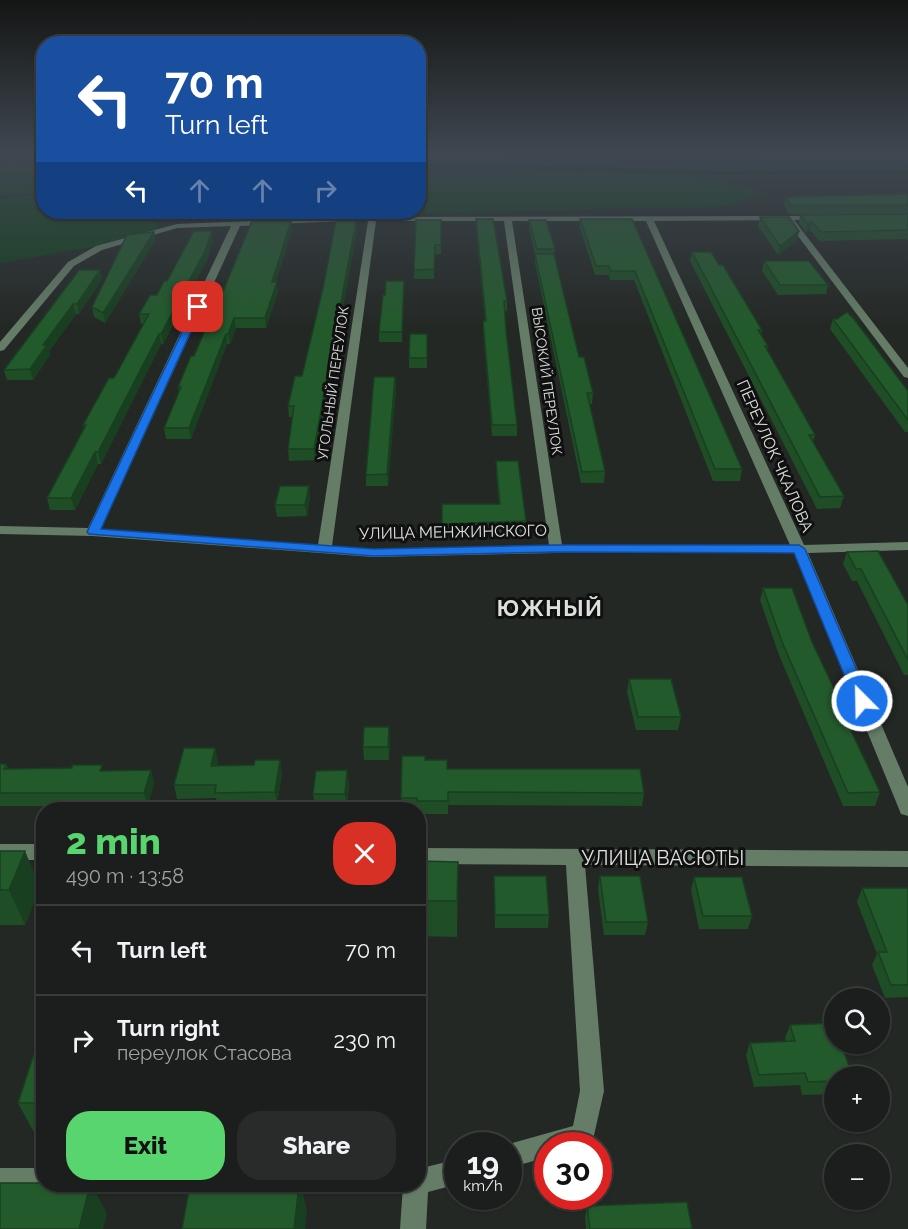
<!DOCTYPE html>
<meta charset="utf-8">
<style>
body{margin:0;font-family:Raleway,sans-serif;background:#282b29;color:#f1f3f6;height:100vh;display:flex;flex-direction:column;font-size:22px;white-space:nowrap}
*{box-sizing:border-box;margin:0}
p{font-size:20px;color:#a0a2a3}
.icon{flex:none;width:33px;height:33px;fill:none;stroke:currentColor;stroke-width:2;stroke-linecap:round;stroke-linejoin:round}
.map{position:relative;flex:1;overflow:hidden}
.side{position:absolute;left:36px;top:802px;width:390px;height:390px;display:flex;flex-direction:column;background:#1b1e1c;border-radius:24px;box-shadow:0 2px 4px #0004,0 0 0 2px #393c3b}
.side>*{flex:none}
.banner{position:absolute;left:36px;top:36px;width:390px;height:183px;border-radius:24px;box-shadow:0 2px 4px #0004,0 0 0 2px #393c3b;background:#1a4fa0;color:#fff;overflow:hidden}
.buttons{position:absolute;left:824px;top:988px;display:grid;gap:12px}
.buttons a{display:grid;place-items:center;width:66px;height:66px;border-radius:50%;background:#1b1e1c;box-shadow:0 2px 4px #0004,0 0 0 2px #393c3b;font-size:30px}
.speed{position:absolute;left:444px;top:1132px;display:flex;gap:12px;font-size:30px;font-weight:700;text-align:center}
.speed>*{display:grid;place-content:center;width:78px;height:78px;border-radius:50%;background:#1b1e1c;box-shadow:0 2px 4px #0004,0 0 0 2px #393c3b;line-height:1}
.speed small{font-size:15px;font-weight:400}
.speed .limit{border:9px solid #d22;background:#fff;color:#111}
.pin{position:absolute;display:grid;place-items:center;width:51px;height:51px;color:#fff;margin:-26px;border-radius:12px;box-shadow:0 3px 9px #0006}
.me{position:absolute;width:66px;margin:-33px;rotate:337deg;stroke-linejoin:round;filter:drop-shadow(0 0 4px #0008)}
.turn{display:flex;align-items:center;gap:21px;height:126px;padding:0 30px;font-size:27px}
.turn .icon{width:78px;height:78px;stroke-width:2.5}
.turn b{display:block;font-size:42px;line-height:51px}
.lanes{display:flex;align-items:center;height:57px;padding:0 30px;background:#0003;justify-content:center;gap:30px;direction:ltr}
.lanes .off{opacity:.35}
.round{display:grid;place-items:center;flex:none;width:63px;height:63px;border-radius:24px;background:#282b29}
.head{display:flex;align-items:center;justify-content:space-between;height:102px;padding:0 30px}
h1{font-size:36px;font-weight:800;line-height:45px;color:#59d56f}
.primary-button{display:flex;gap:12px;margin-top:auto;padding:12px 30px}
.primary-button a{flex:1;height:69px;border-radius:24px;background:#59d56f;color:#111;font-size:24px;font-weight:800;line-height:69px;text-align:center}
.primary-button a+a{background:#282b29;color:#f1f3f6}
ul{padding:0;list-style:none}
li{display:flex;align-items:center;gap:18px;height:90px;padding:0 30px;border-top:2px solid #393c3b}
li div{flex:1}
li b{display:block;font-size:22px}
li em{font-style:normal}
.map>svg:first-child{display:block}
.green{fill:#11401a}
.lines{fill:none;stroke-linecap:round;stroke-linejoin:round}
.stream{stroke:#031f07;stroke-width:4}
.minor{fill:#657c67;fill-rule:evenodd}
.wall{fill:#1e4d26}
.shaded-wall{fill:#183f1f}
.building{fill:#235a2c;stroke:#183f1f;stroke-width:1.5}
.route{fill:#1a73e8;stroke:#114b97;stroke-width:1.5}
.labels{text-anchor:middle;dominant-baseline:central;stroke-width:6;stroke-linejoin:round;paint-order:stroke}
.far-street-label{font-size:14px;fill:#dee0de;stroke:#0f100f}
.street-label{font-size:16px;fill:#dee0de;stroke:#0f100f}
.near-street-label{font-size:20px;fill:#dee0de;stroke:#0f100f}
.district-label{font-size:22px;font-weight:bold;letter-spacing:1.5px;fill:#dee0de;stroke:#0f100f}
</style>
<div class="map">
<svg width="908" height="1229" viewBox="0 0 908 1229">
<rect width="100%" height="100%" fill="#242825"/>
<g class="green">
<polygon points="43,163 43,192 0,196 0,166"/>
<polygon points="672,173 719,180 763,193 729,206 286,216 302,212 418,212 419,179 438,175"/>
<polygon points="43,194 44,212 147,212 158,229 97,246 0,263 0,199"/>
</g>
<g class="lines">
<polyline class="stream" points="418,164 718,173 908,172"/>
<g class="minor">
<path d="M821,216v4h-27l114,148v10l-4,-1 -118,-157 -132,1 150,324 104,-3v8l-100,3 100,234v29l-7,-2 -2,-5 -105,-256h-238l-183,4 -280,-21 -93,-2v-8l88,2 143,-302 -54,2 -75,22 -28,16 -70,84 -4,1v-9l68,-80 28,-16 81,-22 166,-7zM343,221h25l-50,324 -217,-16 139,-303zM376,221h128l45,324 -176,4 -41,-3zM512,221h134l144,324h-228z"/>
<rect x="0" y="844" width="44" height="16"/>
<polygon points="418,848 908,851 908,867 585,865 604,1091 592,1144 586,1146 548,1146 548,1157 508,1168 508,1146 502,1146 573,1126 580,1091 566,865 418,864"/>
<polygon points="458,1159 458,1184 428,1192 426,1229 400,1229 403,1185 418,1185 418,1169"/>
<polygon points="0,1168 44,1168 44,1185 55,1185 53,1190 44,1194 0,1194"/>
</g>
</g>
<g class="wall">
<polygon points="908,194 908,241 906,239 819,241 810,230 806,233 799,223 800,215 886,214 789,214 784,205 786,197"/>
<polygon points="760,217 799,231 797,240 778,255 758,226"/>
<polygon points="476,219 507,301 507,311 504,311 506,331 517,425 517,436 492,436 483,331 483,321 485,321 476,228"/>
<polygon points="580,219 632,219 742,469 740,481 713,481 634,280 610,280 609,275 595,275 580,228"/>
<polygon points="441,220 441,254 435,254 434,279 414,279 414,270"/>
<polygon points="529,220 555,249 554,255 579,357 593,393 592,404 589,404 605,471 604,483 581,483 535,263 535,255 529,228"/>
<polygon points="291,221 292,230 276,282 278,292 266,328 236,328 230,344 227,344 191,439 166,439 164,428 179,392 178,387 194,356 210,323"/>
<polygon points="357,230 315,460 289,461 288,449 292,417 289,417 288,406 302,376"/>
<polygon points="154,232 155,241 105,323 94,317 92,307"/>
<polygon points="213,240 207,260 163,344 161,344 101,464 98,464 75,510 50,510 47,498 84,428 83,425 114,378 143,324 141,324 139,314 157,295 167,281"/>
<polygon points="692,252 719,265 762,330 761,335 768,346 767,350 815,435 813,442 844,496 840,508 817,509 690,261"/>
<polygon points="764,261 828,285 826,294 778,295 762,271"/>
<polygon points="100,270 102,279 79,314 76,314 49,351 50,355 33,380 7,380 4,370"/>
<polygon points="404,281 402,342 379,342 379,332 385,295"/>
<polygon points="833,319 908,391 908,432 905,432 830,329"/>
<polygon points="427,334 427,368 409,368 409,358"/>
<polygon points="395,377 396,388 388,486 366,486 366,475"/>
<polygon points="496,461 526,521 525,533 443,536 442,504 499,504 496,472"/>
<polygon points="310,497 307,516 277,517 275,505"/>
<polygon points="847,552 908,605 908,675 904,675 857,581 852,581 843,564"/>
<polygon points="763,588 846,714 844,718 880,792 875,806 843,806 779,655 760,600"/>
<polygon points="629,679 681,717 678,730 636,730 627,692"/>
<polygon points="390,740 389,760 364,760 363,747"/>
<polygon points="215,748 218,761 217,765 282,773 277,805 218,806 216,798 177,799 174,785"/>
<polygon points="425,760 447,769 644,793 642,806 448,805 448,814 418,814 418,810 402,810 401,798"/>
<polygon points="0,764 6,764 8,769 104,771 151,770 154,783 148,806 0,806"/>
<polygon points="349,784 347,807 315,807 313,794"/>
<polygon points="0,851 40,887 25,925 0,925"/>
<polygon points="418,861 458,862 457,937 418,936"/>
<polygon points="494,876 549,915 548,928 495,928"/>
<polygon points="600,876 648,922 645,935 604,935 598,889"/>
<polygon points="694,877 752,916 748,929 699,929 691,890"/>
<polygon points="862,888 908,888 908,997 885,998 872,965 877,954 857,902"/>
<polygon points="790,1025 834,1077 834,1094 802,1095 800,1085 754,1087 746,1055 750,1043 786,1042 785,1038"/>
<polygon points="44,1054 44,1136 36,1136 18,1103"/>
<polygon points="587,1206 692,1229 586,1229 585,1217"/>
</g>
<g class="shaded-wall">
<polygon points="291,221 292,230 273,292 272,282"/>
<polygon points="356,221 357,230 315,460 314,449"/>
<polygon points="811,221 810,230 806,233 808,224"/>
<polygon points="212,231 213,240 207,260 163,344 161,334"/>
<polygon points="799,231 797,240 778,255 780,246"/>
<polygon points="154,232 155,241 105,323 103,313"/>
<polygon points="100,270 102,279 79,314 77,304"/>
<polygon points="277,282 278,292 266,328 265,318"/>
<polygon points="73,304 76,314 49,351 50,355 33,380 30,369 43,345"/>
<polygon points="234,318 236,328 230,344 228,334"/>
<polygon points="159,334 161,344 101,464 98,452"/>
<polygon points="226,334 227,344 191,439 189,428"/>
<polygon points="395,377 396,388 388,486 387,474"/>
<polygon points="95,452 98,464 75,510 71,498"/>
<polygon points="309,486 310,497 307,516 305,505"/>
<polygon points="389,727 390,740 389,760 388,747"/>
<polygon points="215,748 218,761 214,779 211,766"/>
<polygon points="280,760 282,773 277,805 275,792"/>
<polygon points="151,770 154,783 148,806 144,793"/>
<polygon points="347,770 349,784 347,807 345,794"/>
<polygon points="25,851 40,887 25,925 9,890"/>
<polygon points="90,1185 92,1185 107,1214 103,1229 79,1229"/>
<polygon points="299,1185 301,1185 307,1211 305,1229 294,1229"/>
</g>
<g class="building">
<polygon points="908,194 908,205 790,205 786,197"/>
<polygon points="908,214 908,230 821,232 811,221 808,224 800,215"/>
<polygon points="760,217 789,217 799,231 780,246"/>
<polygon points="476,219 493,219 507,301 504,301 506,331 517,425 492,425 483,321 486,321"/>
<polygon points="580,219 632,219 742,469 715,469 635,271 611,271 609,266 596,266"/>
<polygon points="416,220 441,220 441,245 435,245 434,269 414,270"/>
<polygon points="529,220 546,220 555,249 537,249"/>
<polygon points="252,221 291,221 272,282 277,282 265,318 234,318 228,334 226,334 189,428 164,428 181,387 178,387 191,356 194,356 208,323 210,323"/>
<polygon points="336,221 356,221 314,449 288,449 294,406 288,406 295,376 302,376 323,288"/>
<polygon points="194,231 212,231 205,251 161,334 159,334 98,452 95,452 71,498 47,498 86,425 83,425 109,378 114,378 149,314 139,314 150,295 157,295 164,281 167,281"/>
<polygon points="154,232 103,313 92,307 127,235"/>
<polygon points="692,252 711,252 719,265 723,265 762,330 758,330 768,346 765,346 815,435 809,435 844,496 820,497"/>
<polygon points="535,254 554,254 579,357 584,357 593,393 587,393 605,471 582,472"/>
<polygon points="764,261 809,261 828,285 780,285"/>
<polygon points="79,270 100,270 77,304 73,304 43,345 47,345 30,369 4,370"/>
<polygon points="386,281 404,281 402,332 379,332 383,295 385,295"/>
<polygon points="847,312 854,319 908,391 908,420 833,319 837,319"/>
<polygon points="410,334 427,334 427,358 409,358"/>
<polygon points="374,377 395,377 387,474 366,475"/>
<polygon points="496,461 518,461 526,521 442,524 442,504 500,504"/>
<polygon points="280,486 309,486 305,505 275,505"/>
<polygon points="878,551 908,605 908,660 861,569 856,569 847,552"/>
<polygon points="763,588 792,588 812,642 846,714 843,714 880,792 848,793 782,642"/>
<polygon points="629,679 671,679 681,717 638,717"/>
<polygon points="364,727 389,727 388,747 363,747"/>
<polygon points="184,748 215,748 211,766 254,765 255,760 280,760 275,792 215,793 216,785 174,785"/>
<polygon points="402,756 425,756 425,760 447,760 447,769 640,769 644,793 448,792 448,801 417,801 417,798 401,798"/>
<polygon points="0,764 6,764 4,769 72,768 72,765 102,765 100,771 151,770 144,793 0,793"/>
<polygon points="347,770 345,794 313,794 316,771"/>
<polygon points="0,851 25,851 9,890 0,890"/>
<polygon points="418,861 458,862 457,901 418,901"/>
<polygon points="494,876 546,876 549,915 495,915"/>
<polygon points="600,876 640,876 648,922 606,922"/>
<polygon points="694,877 742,877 752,916 703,916"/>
<polygon points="862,888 908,888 908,985 891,985 878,952 887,952"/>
<polygon points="834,1023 834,1044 841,1044 853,1077 834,1077 834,1081 808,1082 805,1073 759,1075 750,1043 795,1041 790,1025"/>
<polygon points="34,1054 44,1054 44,1103 18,1103"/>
<polygon points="0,1183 44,1183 44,1185 90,1185 79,1229 0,1229"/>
<polygon points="190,1185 299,1185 294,1229 182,1229"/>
<polygon points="687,1202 692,1229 590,1229 587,1206"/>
</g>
<linearGradient id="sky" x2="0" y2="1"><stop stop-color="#141614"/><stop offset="0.47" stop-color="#3f4851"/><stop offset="1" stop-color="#3f4851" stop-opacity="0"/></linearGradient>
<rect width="908" height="327" fill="url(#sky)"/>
<polygon class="route" points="198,304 202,307 101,529 374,549 556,545 799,545 805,549 870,701 862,706 855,701 794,553 556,552 374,556 89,534 87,532 194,307"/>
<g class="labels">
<g class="far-street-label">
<text transform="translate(547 381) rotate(82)">ВЫСОКИЙ ПЕРЕУЛОК</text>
<text transform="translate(333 383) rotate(-82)">УГОЛЬНЫЙ ПЕРЕУЛОК</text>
</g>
<g class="street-label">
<text transform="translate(775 456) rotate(66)">ПЕРЕУЛОК ЧКАЛОВА</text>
<text transform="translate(453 532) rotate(-1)">УЛИЦА МЕНЖИНСКОГО</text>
</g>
<g class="near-street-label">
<text x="663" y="858">УЛИЦА ВАСЮТЫ</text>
</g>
<g class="district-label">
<text x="550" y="608">ЮЖНЫЙ</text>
</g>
</g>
</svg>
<div class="buttons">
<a><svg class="icon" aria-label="search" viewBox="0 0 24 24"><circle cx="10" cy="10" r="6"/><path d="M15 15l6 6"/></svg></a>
<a>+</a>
<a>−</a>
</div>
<div class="speed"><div>19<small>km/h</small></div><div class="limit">30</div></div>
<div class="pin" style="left:198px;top:307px;background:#d93025"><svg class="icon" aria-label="arrive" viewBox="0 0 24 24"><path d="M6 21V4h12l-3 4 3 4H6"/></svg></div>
<svg class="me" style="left:862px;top:701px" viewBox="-20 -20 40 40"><circle r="17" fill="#1a73e8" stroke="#fff" stroke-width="3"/><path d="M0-11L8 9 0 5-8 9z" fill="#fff"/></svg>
<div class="banner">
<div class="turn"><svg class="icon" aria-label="left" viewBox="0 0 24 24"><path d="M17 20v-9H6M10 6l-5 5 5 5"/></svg><div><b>70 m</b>Turn left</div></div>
<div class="lanes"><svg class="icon" aria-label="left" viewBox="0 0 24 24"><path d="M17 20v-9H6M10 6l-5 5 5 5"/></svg><svg class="icon off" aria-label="ahead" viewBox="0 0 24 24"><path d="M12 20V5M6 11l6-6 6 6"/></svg><svg class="icon off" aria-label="ahead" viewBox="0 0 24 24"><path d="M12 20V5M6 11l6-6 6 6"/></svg><svg class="icon off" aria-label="right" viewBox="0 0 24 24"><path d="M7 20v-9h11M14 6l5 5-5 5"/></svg></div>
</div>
<section class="side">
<div class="head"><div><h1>2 min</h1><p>490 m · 13:58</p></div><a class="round" style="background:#d93025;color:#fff"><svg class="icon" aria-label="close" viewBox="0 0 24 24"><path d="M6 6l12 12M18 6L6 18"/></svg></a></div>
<ul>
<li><svg class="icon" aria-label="left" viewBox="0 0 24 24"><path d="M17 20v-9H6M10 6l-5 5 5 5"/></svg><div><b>Turn left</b></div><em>70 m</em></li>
<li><svg class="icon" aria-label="right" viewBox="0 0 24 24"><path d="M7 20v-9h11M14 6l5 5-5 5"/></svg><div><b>Turn right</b><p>переулок Стасова</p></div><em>230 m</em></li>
</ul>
<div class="primary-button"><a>Exit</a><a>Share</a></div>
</section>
</div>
